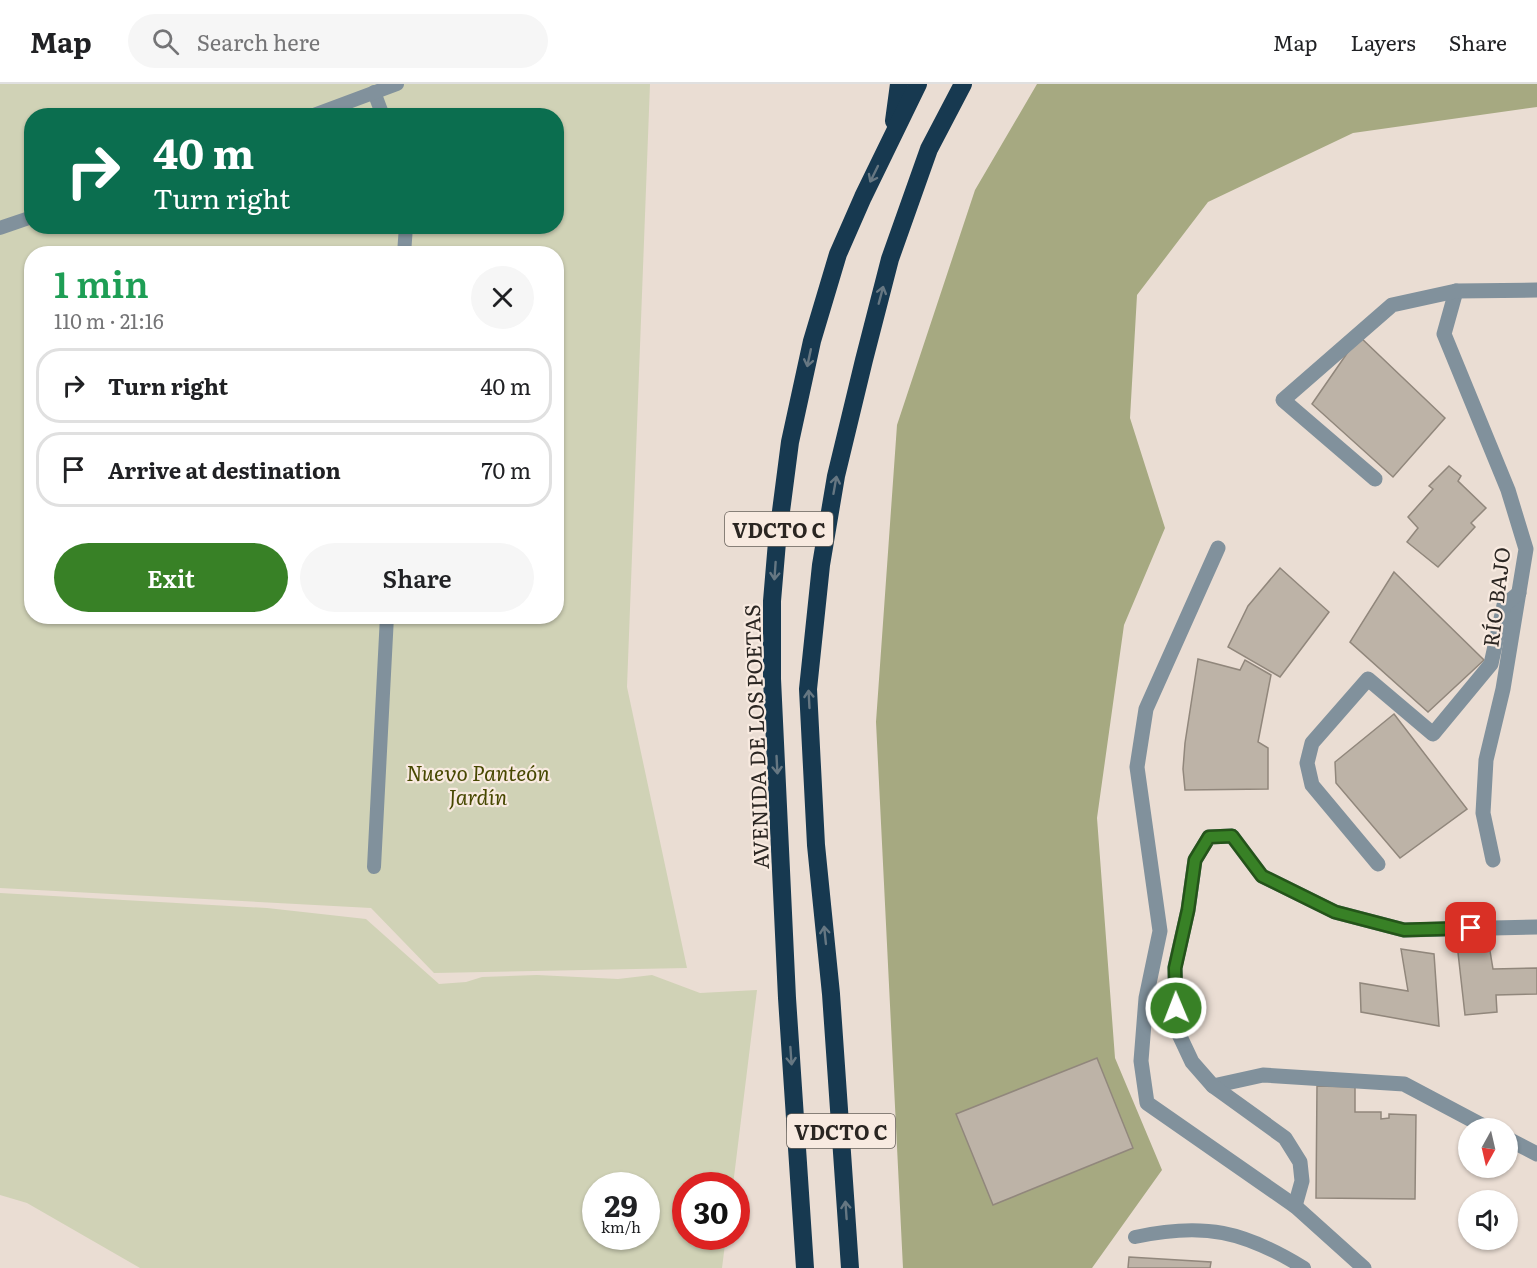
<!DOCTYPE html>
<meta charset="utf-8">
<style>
body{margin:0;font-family:Literata,serif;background:#f6f6f6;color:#202124;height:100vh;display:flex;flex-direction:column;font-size:22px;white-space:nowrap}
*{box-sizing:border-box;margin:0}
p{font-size:20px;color:#757577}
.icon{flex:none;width:33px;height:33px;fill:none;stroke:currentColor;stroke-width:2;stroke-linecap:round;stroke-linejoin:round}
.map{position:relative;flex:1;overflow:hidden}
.drawer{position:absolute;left:24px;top:162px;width:540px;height:378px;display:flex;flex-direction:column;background:#fff;border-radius:24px;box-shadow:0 2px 4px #0004}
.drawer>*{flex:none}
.hud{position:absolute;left:24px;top:24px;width:540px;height:126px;border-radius:24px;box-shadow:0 2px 4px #0004;background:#0b6e4f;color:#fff;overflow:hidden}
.needle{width:39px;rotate:188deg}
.buttons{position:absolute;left:1458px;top:1034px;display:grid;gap:12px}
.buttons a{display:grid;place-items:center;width:60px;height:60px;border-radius:50%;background:#fff;box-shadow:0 2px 4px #0004;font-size:30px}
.speed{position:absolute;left:582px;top:1088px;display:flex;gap:12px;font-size:30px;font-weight:700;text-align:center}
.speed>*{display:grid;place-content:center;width:78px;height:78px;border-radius:50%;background:#fff;box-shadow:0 2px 4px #0004;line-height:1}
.speed small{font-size:15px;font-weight:400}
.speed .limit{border:9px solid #d22;background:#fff;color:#111}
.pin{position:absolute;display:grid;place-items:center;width:51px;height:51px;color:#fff;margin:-26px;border-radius:12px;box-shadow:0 3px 9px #0006}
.me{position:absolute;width:66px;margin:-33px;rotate:359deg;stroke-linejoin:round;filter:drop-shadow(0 0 4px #0008)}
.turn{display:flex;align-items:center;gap:21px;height:126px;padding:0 30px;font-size:27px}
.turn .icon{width:78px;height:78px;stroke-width:2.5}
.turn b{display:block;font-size:42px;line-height:51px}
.round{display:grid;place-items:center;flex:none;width:63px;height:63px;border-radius:32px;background:#f6f6f6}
.overview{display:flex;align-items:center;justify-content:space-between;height:102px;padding:0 30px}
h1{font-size:36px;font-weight:600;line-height:45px;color:#1e9e55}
.button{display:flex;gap:12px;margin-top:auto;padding:12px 30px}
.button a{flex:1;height:69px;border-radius:36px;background:#388126;color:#fff;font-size:24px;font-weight:600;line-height:69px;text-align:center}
.button a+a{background:#f6f6f6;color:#202124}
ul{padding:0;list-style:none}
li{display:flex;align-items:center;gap:18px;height:75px;margin:0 12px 9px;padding:0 18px;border:3px solid #e0e0e0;border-radius:24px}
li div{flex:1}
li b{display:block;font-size:22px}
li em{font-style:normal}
header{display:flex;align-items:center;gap:36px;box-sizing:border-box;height:84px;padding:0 30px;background:#fff;border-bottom:2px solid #e0e0e0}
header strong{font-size:28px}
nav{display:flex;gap:33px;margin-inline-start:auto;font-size:21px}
.search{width:420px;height:54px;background:#f6f6f6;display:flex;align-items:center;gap:15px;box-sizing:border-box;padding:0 21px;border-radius:33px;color:#757577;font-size:22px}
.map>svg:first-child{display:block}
.green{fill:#d0d2b6;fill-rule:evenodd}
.forest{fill:#a6a981}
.building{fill:#bdb3a7;stroke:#91877c;stroke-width:1.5}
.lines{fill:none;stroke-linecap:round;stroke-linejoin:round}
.lane{stroke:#81919c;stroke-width:14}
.street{stroke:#81919c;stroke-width:15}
.highway{stroke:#173950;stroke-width:18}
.oneway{stroke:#667782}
.route-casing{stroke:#245419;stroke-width:15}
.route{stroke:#388126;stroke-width:10}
.labels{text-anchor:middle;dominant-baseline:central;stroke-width:4.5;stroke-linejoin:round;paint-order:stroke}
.shield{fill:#f8eae0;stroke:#68615b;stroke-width:1.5}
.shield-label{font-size:20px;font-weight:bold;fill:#2b2622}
.street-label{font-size:21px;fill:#2b2622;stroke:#f8eae0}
.park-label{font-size:21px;font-style:italic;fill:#474800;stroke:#f8eae0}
</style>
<header>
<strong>Map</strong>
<div class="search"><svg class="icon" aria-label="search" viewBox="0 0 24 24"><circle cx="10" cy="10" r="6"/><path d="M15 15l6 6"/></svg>Search here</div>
<nav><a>Map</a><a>Layers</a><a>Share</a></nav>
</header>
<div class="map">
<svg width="1537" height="1184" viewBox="0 0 1537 1184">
<rect width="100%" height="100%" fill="#eaddd3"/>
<g class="green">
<path d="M0,0h650l-23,603 60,281 -253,5 -63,-65 -371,-20zM32,32h524v110h-524zM32,170h524v362h-524z"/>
<path d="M0,809l267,15 99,11 73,65 27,-2 16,-5 55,-2 81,4 34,-4 48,18 57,-3 -24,195h-47v51h40l-4,32h-582l-113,-65 -27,-8zM596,1101h50v51h-50z"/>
</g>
<polygon class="forest" points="1037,0 1537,0 1537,23 1353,49 1208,118 1137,211 1130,334 1165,444 1124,541 1097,734 1115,974 1162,1086 1092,1184 903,1184 876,638 897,341 975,106"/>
<g class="building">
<polygon points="1359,252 1445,334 1393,393 1312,320"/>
<polygon points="1449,382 1461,392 1458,397 1486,424 1471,439 1475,443 1438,483 1407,458 1418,444 1408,433 1433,405 1429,402"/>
<polygon points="1280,484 1329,528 1280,593 1228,563 1248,522"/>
<polygon points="1394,488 1484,576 1428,628 1350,558"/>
<polygon points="1198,575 1240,586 1245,576 1271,591 1258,658 1268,664 1268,705 1185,706 1183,685 1185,659"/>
<polygon points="1394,630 1467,725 1400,774 1336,699 1335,678"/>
<polygon points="1487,849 1493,885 1537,884 1537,910 1496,911 1497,928 1465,931 1456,851"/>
<polygon points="1401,865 1434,870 1439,942 1361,928 1360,899 1408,907"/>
<polygon points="1097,974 1133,1064 993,1121 956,1030"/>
<polygon points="1317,1002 1355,1003 1355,1028 1381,1028 1381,1035 1389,1034 1389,1030 1416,1031 1415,1115 1316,1114"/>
<polygon points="1129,1173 1211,1178 1210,1184 1128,1184"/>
</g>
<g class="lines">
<g class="lane">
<polyline points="374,8 383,32"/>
<polyline points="311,32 397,0"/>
<polyline points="0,144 32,133"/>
<polyline points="404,170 406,142"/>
<polyline points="374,783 387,532"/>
<path d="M1135,1153c69,-15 109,-6 169,31"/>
</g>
<g class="street">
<polyline points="1456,207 1444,250 1508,406 1526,465 1503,605 1486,676 1483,729 1493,776"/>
<polyline points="1375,395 1283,316 1392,221 1456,207 1537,206"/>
<polyline points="1218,464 1146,625 1137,683 1160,847 1146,914 1141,977 1147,1019 1295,1122 1364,1184"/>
<polyline points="1378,780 1312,701 1307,679 1312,659 1368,595 1433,650 1491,580 1504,521 1519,509"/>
<polyline points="1213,1002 1263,991 1404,1000 1487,1044"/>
<polyline points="1508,1055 1537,1070"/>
<polyline points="1295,1122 1302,1097 1300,1078 1285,1054 1213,1002 1192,978 1176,944 1175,883 1188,826 1195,776 1209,753 1232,752 1262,792 1335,828 1404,846 1537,843"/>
</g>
<g class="highway">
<polyline points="894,37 899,0"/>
<polyline points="805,1184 787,914 772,595 772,517 777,458 790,358 812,257 838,170 863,113 918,0"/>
<polyline points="850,1184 831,910 816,761 808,605 821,481 836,392 864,276 890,175 929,65 963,0"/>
</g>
</g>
<defs><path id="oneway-shaft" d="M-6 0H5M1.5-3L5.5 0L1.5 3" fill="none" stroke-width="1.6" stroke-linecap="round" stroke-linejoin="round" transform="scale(1.5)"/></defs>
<g class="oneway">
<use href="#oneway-shaft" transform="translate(874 90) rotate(116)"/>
<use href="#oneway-shaft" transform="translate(881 211) rotate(-75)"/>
<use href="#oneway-shaft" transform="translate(809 274) rotate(102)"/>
<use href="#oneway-shaft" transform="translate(835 401) rotate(-80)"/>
<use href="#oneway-shaft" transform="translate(775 487) rotate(94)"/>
<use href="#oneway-shaft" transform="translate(809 615) rotate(-93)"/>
<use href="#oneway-shaft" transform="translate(777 681) rotate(87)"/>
<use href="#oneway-shaft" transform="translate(825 851) rotate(-96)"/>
<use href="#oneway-shaft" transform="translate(791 972) rotate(86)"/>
<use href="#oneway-shaft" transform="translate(846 1126) rotate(-94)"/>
</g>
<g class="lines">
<g class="route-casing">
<polyline id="route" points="1176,924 1175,884 1188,826 1195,776 1209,753 1232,752 1262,792 1335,828 1404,846 1471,844"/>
</g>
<use href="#route" class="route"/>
</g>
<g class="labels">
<g class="shield">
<rect x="725" y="428" width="108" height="34" rx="4.5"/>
<rect x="787" y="1030" width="108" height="34" rx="4.5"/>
</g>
<g class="shield-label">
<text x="779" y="445">VDCTO C</text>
<text x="841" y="1047">VDCTO C</text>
</g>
<g class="street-label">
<text transform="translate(1495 513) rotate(-83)">RÍO BAJO</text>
<text transform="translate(755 653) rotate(-92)">AVENIDA DE LOS POETAS</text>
</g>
<g class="park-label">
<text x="478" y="687">Nuevo Panteón<tspan x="478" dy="24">Jardín</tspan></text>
</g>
</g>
</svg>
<div class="buttons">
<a><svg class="needle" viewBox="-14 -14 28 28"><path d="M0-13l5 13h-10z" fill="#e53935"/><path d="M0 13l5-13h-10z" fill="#757577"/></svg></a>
<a><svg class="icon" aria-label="sound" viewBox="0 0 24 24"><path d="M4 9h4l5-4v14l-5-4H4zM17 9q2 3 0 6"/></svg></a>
</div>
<div class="speed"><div>29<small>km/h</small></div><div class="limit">30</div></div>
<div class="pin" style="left:1471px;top:844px;background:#d93025"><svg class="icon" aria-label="arrive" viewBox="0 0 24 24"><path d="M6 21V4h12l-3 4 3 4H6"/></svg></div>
<svg class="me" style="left:1176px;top:924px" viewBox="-20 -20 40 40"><circle r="17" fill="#388126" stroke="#fff" stroke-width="3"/><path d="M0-11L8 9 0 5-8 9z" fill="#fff"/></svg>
<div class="hud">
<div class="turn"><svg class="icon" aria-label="right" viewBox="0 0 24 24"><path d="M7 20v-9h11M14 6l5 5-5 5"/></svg><div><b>40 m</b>Turn right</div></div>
</div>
<section class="drawer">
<div class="overview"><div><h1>1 min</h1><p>110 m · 21:16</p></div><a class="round"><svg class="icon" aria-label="close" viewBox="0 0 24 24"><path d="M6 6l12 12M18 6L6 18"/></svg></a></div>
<ul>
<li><svg class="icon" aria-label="right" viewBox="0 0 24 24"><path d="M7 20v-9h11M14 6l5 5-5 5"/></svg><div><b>Turn right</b></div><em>40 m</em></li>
<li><svg class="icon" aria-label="arrive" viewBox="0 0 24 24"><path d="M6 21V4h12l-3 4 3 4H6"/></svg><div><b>Arrive at destination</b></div><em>70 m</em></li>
</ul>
<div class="button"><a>Exit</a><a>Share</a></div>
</section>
</div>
